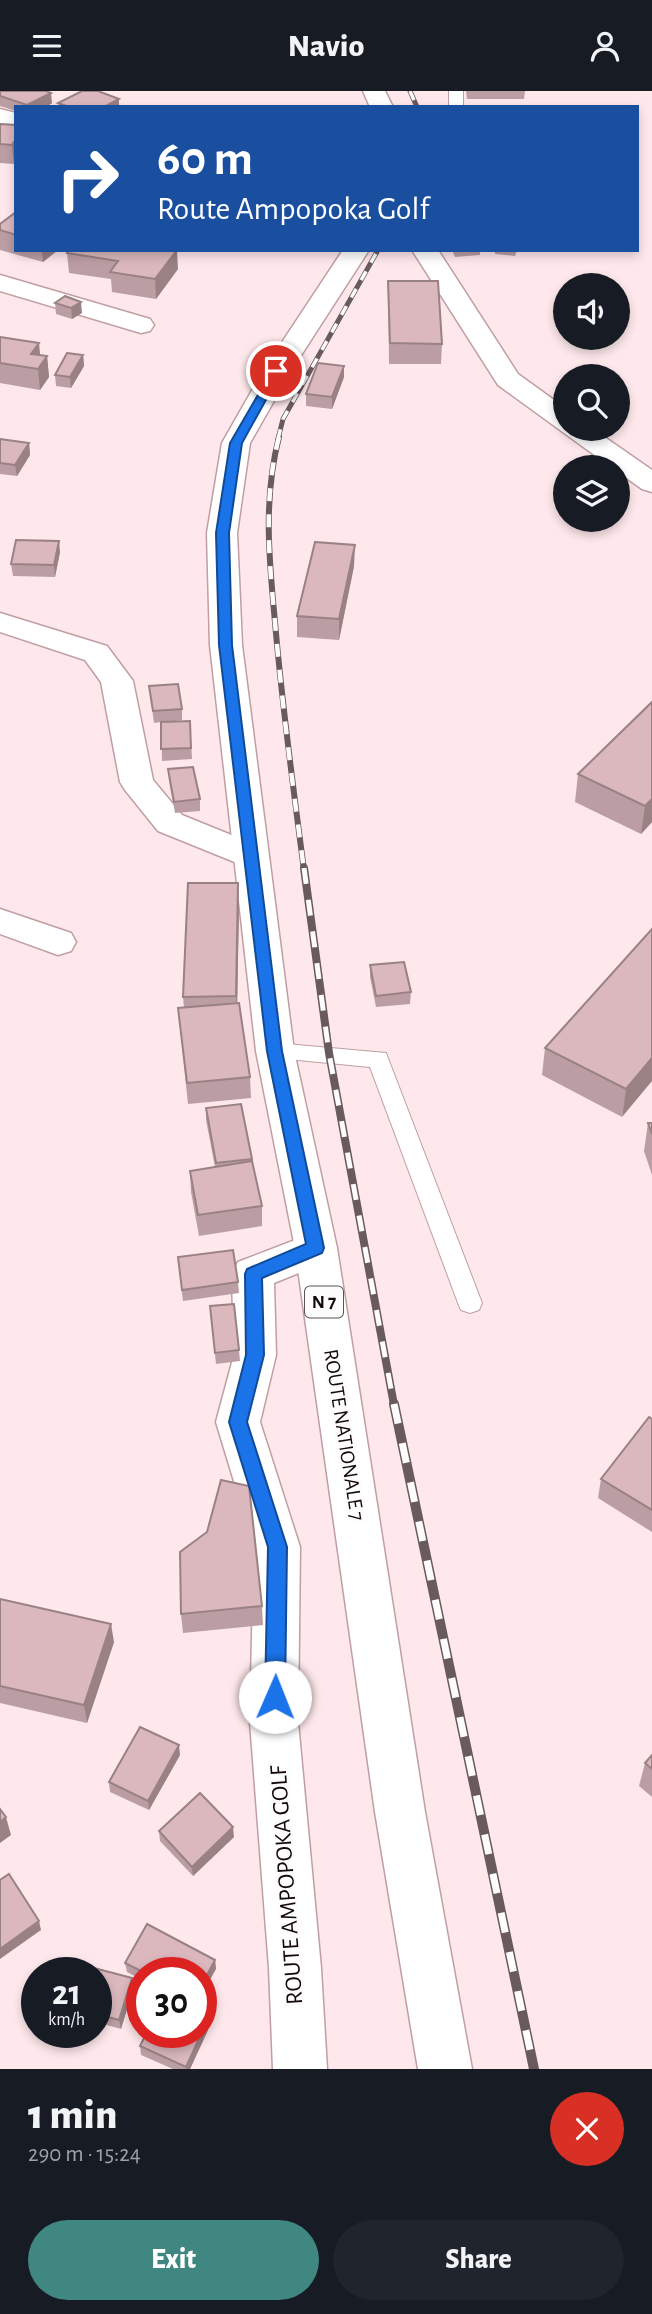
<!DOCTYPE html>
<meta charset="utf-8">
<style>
body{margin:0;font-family:"Alegreya Sans",sans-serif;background:#20242c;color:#f1f3f6;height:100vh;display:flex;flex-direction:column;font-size:26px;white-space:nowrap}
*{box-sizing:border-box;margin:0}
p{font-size:23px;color:#9ea1a6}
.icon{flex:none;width:38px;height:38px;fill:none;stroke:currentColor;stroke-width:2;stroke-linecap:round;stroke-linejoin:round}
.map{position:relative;height:1978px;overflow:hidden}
.details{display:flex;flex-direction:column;background:#171b24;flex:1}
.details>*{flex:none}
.hud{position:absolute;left:14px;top:14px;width:625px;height:147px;border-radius:0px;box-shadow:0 4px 10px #0003;background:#1a4fa0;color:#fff;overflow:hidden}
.fabs{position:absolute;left:553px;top:182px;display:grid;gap:14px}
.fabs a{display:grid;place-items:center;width:77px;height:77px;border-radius:50%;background:#171b24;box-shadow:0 4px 10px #0003;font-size:35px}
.speed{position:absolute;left:21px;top:1866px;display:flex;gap:14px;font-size:35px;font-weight:700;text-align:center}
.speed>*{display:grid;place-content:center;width:91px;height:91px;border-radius:50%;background:#171b24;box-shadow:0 4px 10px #0003;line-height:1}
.speed small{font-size:18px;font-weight:400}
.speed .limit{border:10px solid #d22;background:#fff;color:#111}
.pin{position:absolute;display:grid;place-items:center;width:60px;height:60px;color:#fff;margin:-30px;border:4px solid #fff;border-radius:50%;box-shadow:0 2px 7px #0007}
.me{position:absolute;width:77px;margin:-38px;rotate:1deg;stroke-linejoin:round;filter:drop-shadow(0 0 5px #0008)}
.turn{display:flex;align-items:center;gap:24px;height:147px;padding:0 28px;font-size:32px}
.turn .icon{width:91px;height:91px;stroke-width:2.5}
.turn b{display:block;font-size:49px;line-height:60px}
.round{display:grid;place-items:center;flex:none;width:74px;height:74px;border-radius:37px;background:#20242c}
.overview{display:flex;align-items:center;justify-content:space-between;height:119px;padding:0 28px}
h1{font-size:42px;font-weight:800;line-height:52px}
.cta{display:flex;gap:14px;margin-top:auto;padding:14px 28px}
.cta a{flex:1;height:80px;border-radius:42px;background:#408781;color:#fff;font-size:28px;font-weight:800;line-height:80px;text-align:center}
.cta a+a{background:#20242c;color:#f1f3f6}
header{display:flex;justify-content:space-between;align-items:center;height:91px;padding:0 28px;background:#171b24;font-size:32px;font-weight:800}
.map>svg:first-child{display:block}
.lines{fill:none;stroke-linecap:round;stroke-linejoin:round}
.service-casing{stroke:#c09ea3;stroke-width:2}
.minor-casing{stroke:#c09ea3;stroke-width:3}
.primary-casing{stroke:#c09ea3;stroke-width:3}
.service{fill:#fff;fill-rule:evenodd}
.minor{fill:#fff;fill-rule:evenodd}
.primary{fill:#fff;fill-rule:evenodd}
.rail-far3-casing{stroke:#695a5d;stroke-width:5}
.rail-far2-casing{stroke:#695a5d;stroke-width:6}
.rail-far1-casing{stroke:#695a5d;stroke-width:8}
.rail-casing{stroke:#695a5d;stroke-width:10}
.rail-far3{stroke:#fcfcfc;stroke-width:3.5;stroke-dasharray:10;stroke-linecap:butt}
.rail-far2{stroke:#fcfcfc;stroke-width:4.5;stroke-dasharray:13;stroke-linecap:butt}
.rail-far1{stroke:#fcfcfc;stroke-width:5;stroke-dasharray:16;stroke-linecap:butt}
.rail{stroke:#fcfcfc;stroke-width:7;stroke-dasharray:20;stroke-linecap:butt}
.wall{fill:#bb9ea3}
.shaded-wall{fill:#998184}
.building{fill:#dab8bd;stroke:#998184;stroke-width:2}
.route{fill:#1a73e8;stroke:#114b97;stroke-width:2}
.labels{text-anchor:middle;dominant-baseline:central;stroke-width:6;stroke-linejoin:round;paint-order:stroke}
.shield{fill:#fcfcfc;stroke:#5a5253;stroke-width:2}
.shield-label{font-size:19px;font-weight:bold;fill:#14090b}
.street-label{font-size:21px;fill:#14090b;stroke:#fcfcfc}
.near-street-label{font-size:24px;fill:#14090b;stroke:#fcfcfc}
</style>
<header><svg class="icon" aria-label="menu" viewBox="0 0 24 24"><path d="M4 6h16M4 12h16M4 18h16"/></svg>Navio<svg class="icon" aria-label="person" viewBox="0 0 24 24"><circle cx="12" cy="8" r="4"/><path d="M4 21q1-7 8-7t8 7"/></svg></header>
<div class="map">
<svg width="652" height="1978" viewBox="0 0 652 1978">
<rect width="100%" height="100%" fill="#fee8eb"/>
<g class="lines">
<g class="service-casing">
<g id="service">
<rect x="449" y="0" width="14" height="16"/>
<polygon points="275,952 386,962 482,1212 479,1219 470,1222 461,1219 458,1212 370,976 267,966 264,960 267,954"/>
</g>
</g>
<g class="minor-casing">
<g id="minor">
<polygon points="0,18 16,22 16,36 0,32"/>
<polygon points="412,159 438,159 518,283 565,317 565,338 593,338 652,379 652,401 642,398 618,381 618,376 611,376 498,294"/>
<polygon points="0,184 150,228 154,234 150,240 141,242 0,200"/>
<polygon points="0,522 107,555 133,590 153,689 182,724 261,756 266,764 261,772 249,776 237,772 158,740 125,699 120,691 101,591 85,569 0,541"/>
<polygon points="0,818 71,842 76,851 71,860 58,864 0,843"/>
<polygon points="316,1141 331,1145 337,1157 331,1169 274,1192 276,1264 260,1331 300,1456 298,1631 321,1877 327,1978 273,1978 269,1877 250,1631 254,1456 216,1331 234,1264 232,1183 238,1171"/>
</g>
</g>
<g class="primary-casing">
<g id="primary">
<polygon points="363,0 385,0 393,16 370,16"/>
<polygon points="343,159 369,159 291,280 250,352 237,442 242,554 294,960 337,1157 425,1721 472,1978 418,1978 375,1721 295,1157 256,960 210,554 207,442 222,352 263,280"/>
</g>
</g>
<use href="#service" class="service"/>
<use href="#minor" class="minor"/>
<use href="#primary" class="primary"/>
<g class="rail-far3-casing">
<g id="rail-far3">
<polyline points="410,0 417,16"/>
<polyline points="278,348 283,328 378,159"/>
</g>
</g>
<g class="rail-far2-casing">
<path id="rail-far2" d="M279,346c-16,62 -10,122 -4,185 7,83 18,165 29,248"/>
</g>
<g class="rail-far1-casing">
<polyline id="rail-far1" points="304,777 329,962 394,1314"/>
</g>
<g class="rail-casing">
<polyline id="rail" points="394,1313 534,1978"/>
</g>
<use href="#rail-far3" class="rail-far3"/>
<use href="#rail-far2" class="rail-far2"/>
<use href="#rail-far1" class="rail-far1"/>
<use href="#rail" class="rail"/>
</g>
<g class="wall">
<polygon points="0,0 52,12 46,16 16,16 16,20 0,15"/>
<polygon points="466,0 525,0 524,8 467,8"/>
<polygon points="58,12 119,16 59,16"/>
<polygon points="0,33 16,34 16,70 14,73 0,72"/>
<polygon points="16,121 16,159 58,159 43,171 0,159 0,133"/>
<polygon points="452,159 480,159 480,164 455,166"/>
<polygon points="495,159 517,159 515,165 495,163"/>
<polygon points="67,162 178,178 156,208 112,201 111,188 69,182"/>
<polygon points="388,190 442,253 441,273 389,273"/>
<polygon points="65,205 82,222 72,228 56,223 55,212"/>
<polygon points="0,246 40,264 47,265 49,286 40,299 0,292"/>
<polygon points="83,264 84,275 71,297 56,295 55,284"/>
<polygon points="344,275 344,286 332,318 306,315 306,303"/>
<polygon points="0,348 29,352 30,364 17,385 0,383"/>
<polygon points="60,461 55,486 13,485 11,473"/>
<polygon points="354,475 339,549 297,546 297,525"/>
<polygon points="149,595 182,618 182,629 168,631 190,630 192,668 162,670 161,631 154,632"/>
<polygon points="652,611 652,731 641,743 575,711 578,683"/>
<polygon points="168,678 200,708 200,720 175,722 169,690"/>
<polygon points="239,813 237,912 250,986 251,1007 188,1013 178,917 184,917 183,906"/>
<polygon points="652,838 622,1026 542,984 545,957"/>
<polygon points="370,874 411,901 410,913 376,916 370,886"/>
<polygon points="206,1017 252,1068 262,1115 262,1135 199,1145 191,1101 190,1080 215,1076 206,1029"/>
<polygon points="648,1032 652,1032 652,1084 644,1060"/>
<polygon points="179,1177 238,1191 239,1202 183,1210"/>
<polygon points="210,1215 239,1259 240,1270 216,1273"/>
<polygon points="652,1328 652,1441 598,1407 601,1388"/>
<polygon points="0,1508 114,1551 87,1632 0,1612"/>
<polygon points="262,1515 263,1534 183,1542 181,1523"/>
<polygon points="180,1664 149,1719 110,1701 109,1691"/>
<polygon points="652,1664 652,1706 639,1695 645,1672"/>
<polygon points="159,1740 234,1746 193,1785 160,1750"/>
<polygon points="215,1869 216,1878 142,1881 142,1889 127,1881 125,1872"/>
<polygon points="96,1881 132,1887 134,1895 121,1938 96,1931"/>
<polygon points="208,1939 190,1978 173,1978 141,1964 140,1955"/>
</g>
<g class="shaded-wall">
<polygon points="51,2 52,12 46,16 27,16 27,14"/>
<polygon points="119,8 119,16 104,16"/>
<polygon points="16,48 16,70 14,73 12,54"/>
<polygon points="42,159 58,159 43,171"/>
<polygon points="177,159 178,178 156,208 155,188"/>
<polygon points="81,211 82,222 72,228 71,217"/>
<polygon points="39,252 41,273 31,263"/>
<polygon points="83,264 84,275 71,297 70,286"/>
<polygon points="47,265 49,286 40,299 38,278"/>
<polygon points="344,275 344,286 332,318 332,306"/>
<polygon points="29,352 30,364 17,385 15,374"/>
<polygon points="59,450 60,461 55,486 54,474"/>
<polygon points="355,454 354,475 339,549 339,528"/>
<polygon points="652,708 652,731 641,743 645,715"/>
<polygon points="238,792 239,813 237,926 236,905"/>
<polygon points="652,967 652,990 622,1026 626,998"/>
<polygon points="111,1533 114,1551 87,1632 84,1614"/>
<polygon points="179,1654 180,1664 149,1719 148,1710"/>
<polygon points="6,1726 11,1744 0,1752 0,1731"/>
<polygon points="233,1736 234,1746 193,1785 192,1776"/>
<polygon points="39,1830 41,1839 0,1868 0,1858"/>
<polygon points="215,1869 216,1878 201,1905 201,1895"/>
<polygon points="132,1887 134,1895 121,1938 119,1929"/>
<polygon points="207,1930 208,1939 190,1978 186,1978"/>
</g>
<g class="building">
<polygon points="0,0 46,0 51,2 27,14 0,5"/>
<polygon points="82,0 98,0 119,8 104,16 69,16 58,12"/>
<polygon points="0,33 16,34 16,48 12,54 0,53"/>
<polygon points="16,121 16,144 0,139 0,133"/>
<polygon points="69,159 177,159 155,188 110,181 118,170 67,162"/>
<polygon points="388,190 438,190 442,253 390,252"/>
<polygon points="65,205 81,211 71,217 55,212"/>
<polygon points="0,246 39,252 31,263 47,265 38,278 0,272"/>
<polygon points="67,262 83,264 70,286 55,284"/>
<polygon points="318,272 344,275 332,306 306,303"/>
<polygon points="0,348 29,352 15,374 0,372"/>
<polygon points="16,449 59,450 54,474 11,473"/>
<polygon points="315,451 355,454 339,528 297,525"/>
<polygon points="178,593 182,618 153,620 149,595"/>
<polygon points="652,611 652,708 645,715 578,683"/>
<polygon points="190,630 191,657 161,658 161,631"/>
<polygon points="193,676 200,708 174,711 168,678"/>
<polygon points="188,792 238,792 236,905 183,906"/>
<polygon points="652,838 652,967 626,998 545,957"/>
<polygon points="404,871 411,901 376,905 370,874"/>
<polygon points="239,912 250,986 187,992 178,917"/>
<polygon points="241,1013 252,1068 216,1072 206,1017"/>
<polygon points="648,1032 652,1032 652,1043"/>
<polygon points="252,1070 262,1115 198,1124 190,1080"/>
<polygon points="233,1159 238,1191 182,1199 178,1166"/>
<polygon points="234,1213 239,1259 215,1262 210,1215"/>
<polygon points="649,1326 652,1328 652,1419 601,1388"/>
<polygon points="221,1389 249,1395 262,1515 181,1523 180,1461 207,1441"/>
<polygon points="0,1508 111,1533 84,1614 0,1595"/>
<polygon points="140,1636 179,1654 148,1710 109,1691"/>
<polygon points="652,1664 652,1678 645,1672"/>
<polygon points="200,1702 233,1736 192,1776 159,1740"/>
<polygon points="0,1718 6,1726 0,1731"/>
<polygon points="9,1783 39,1830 0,1858 0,1789"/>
<polygon points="147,1833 215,1869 201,1895 201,1881 143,1881 125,1872"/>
<polygon points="94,1877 132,1887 119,1929 96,1923 96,1881 93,1881"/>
<polygon points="201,1928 207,1930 186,1976 140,1955 147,1941 201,1941"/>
</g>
<polygon class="route" points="273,278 282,280 242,352 229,442 232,554 282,960 324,1157 322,1162 262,1187 264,1264 247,1331 287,1456 285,1606 282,1613 275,1615 268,1613 265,1606 268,1456 229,1331 246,1264 245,1183 247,1178 306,1153 267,960 219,554 216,442 230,352"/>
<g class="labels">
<rect class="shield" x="305" y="1195.5" width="38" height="31" rx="5"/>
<g class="shield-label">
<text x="324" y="1211">N 7</text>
</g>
<g class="street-label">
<text transform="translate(344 1344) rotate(81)">ROUTE NATIONALE 7</text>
</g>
<g class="near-street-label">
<text transform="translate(287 1794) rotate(-94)">ROUTE AMPOPOKA GOLF</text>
</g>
</g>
</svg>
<div class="fabs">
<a><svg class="icon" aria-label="sound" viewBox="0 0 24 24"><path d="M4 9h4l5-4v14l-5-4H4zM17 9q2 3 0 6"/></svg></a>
<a><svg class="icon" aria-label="search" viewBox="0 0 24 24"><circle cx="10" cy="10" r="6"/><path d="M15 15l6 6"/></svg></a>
<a><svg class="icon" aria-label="layers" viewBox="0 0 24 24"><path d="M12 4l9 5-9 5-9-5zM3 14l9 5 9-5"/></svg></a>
</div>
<div class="speed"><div>21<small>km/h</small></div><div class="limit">30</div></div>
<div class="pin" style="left:276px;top:280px;background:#d93025"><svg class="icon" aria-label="arrive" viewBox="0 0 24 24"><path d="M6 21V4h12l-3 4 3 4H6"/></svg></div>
<svg class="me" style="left:275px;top:1606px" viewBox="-20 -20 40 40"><circle r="19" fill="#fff"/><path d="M0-13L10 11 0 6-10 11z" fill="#1a73e8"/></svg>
<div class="hud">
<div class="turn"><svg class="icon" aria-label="right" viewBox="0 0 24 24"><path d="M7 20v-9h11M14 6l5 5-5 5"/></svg><div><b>60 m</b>Route Ampopoka Golf</div></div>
</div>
</div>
<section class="details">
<div class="overview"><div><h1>1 min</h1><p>290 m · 15:24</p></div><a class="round" style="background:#d93025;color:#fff"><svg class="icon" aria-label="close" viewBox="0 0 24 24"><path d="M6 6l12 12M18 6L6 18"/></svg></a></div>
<div class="cta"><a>Exit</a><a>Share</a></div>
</section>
